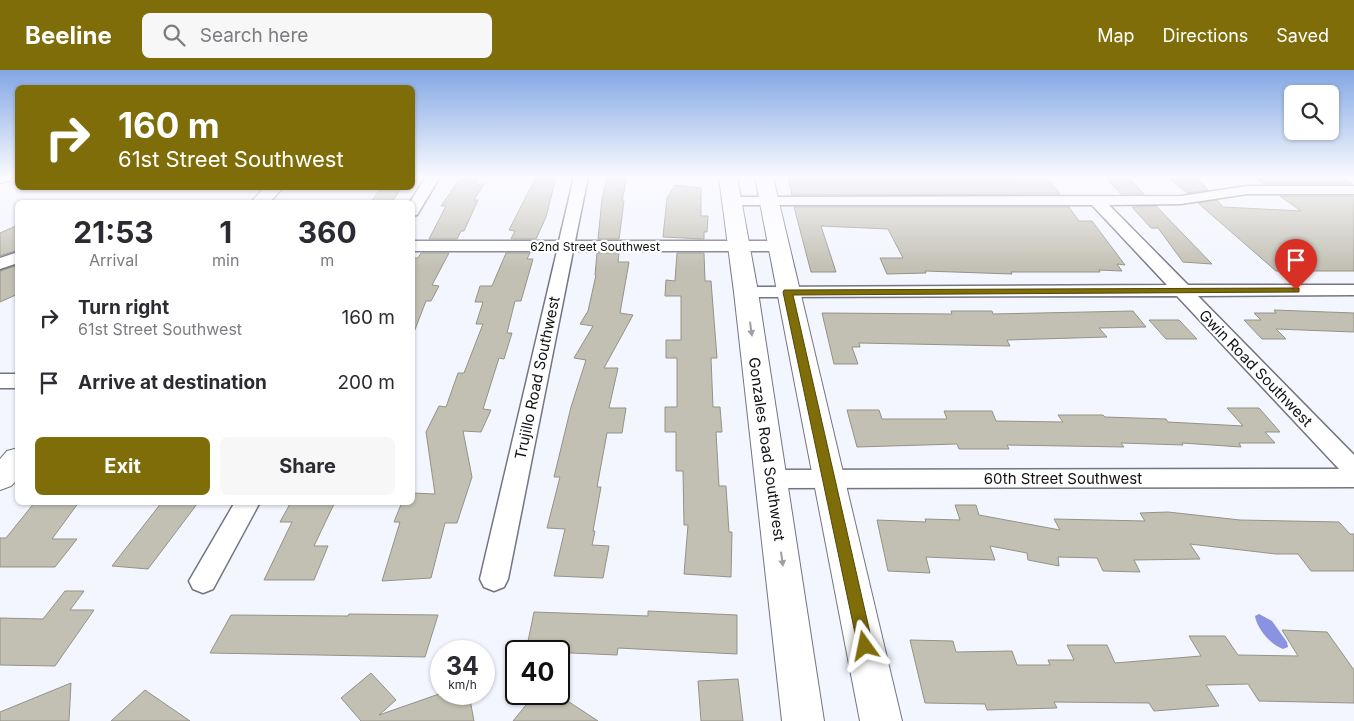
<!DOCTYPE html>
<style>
body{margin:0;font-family:Inter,sans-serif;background:#f7f7f7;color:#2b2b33;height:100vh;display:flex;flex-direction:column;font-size:19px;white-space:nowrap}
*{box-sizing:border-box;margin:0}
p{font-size:16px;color:#7c7c81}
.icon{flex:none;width:28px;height:28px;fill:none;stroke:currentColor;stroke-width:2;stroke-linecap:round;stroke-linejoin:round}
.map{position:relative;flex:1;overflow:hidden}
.panel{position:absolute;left:15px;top:130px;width:400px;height:305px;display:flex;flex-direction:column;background:#fff;border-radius:8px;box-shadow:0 1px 4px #0004}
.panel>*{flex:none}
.top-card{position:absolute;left:15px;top:15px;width:400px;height:105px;border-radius:8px;box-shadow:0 1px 4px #0004;background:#7e6d09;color:#fff;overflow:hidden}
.buttons{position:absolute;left:1284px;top:15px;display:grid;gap:10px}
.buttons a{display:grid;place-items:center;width:55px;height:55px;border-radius:8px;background:#fff;box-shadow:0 1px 4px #0004;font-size:25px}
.speed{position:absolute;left:430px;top:570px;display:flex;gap:10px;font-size:25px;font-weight:700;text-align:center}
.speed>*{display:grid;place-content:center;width:65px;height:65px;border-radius:50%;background:#fff;box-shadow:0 1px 4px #0004;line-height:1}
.speed small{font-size:12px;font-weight:400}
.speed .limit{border:2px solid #111;border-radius:8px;background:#fff;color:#111}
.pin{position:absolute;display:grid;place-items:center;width:42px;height:42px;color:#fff;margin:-51px -21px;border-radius:50% 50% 50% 0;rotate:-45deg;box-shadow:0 0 5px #0007}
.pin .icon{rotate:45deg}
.me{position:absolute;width:55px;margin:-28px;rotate:348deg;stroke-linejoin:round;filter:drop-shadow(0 0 4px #0008)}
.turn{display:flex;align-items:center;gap:18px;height:105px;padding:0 20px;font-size:22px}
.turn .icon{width:65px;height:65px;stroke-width:2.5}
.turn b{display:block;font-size:35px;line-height:42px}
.eta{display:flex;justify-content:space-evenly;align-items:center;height:85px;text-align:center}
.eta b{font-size:30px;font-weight:700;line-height:35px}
.action{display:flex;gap:10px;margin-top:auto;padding:10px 20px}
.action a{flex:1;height:58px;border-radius:8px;background:#7e6d09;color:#fff;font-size:20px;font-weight:700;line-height:58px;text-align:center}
.action a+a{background:#f7f7f7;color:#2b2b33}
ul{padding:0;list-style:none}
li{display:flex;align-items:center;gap:15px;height:65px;padding:0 20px}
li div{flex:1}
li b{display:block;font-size:19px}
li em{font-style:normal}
header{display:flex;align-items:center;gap:30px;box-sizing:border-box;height:70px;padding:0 25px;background:#7e6d09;color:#fff}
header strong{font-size:24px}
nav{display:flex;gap:28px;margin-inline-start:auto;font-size:18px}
.search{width:350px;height:45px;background:#f7f7f7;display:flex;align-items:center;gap:12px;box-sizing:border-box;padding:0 18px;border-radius:8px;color:#7c7c81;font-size:19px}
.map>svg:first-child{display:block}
.water{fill:#8993df}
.building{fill:#c2c0b3;stroke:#959387}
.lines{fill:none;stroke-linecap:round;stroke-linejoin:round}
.street-casing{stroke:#737580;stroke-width:3}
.secondary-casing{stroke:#737580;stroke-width:2}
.street{fill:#fff;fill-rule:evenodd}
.secondary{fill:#fff;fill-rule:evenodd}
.oneway{fill:#a0a0a2}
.route{fill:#7e6d09;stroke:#524706}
.labels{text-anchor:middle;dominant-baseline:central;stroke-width:4.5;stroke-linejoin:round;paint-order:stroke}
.far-street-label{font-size:12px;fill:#111216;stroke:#fff}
.street-label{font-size:15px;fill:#111216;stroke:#fff}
</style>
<header>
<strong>Beeline</strong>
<div class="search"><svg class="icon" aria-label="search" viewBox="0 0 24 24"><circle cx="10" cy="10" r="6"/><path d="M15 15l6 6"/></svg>Search here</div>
<nav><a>Map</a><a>Directions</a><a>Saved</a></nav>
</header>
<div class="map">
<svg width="1354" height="651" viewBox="0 0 1354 651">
<rect width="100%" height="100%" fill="#f3f5ff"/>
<path class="water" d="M1259,544l13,7 15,21 1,5 -5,2c-12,-4 -26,-20 -28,-33z"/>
<g class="building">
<polygon points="461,107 479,107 475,114 484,114 474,130 478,130 464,161 461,161 457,169 429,169 446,136 441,136"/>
<polygon points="536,107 556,107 546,147 536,169 511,169 515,161 509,160"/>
<polygon points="607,107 627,107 622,131 624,131 619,169 598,169 602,129"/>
<polygon points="788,107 1047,108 1060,124 792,125"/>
<polygon points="1168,107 1197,107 1208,120 1187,123"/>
<polygon points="1254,107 1342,107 1352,114 1264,114"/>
<polygon points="1107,109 1130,109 1144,124 1121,124"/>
<polygon points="675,115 701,118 701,146 708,146 707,162 704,162 704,169 663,167 667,128"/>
<polygon points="381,118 401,118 392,132 371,132"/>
<polygon points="1280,126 1354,126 1354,201 1276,201 1198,133 1217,130 1223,137 1301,141"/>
<polygon points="1156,136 1212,194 1183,192 1158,158 1151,158 1132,137"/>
<polygon points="794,137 1069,137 1079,151 1092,151 1125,195 1117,194 1122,201 1099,200 1100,202 1011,202 1012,204 925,201 926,203 887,204 880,188 903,188 888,159 821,156 836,202 811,202"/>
<polygon points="18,155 18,180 0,186 0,163"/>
<polygon points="421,183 449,183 432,215 439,216 431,231 426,231 414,262 412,188 418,188"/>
<polygon points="506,183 530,183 527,189 533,189 521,231 515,231 507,263 512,263 504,289 499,288 483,339 491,340 481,362 463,361 472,407 457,453 445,453 431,508 382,511 400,452 394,452 402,432 412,432 412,423 435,424 426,362 439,336 446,337 458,303 464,303 483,254 476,254 483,232 475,232 480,216 492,216"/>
<polygon points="597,183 619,183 618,192 629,192 620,243 633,245 604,298 618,298 609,338 626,338 622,363 607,363 597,417 601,417 593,461 595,461 592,475 609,476 603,508 554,506 565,459 547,458 560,407 554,407 571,337 586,290 574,288 593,256 580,254 588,241 596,205 595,205"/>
<polygon points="677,183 704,183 705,211 711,211 717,288 711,288 713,337 720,337 722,362 716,362 719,416 726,416 729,462 732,462 731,507 684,504 688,455 684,455 683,401 676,401 676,362 665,362 665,337 677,337 677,288 666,288 666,270 681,270 681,226 665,226 666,210 675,211"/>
<polygon points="18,195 18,224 0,232 0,201"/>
<polygon points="1274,240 1354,243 1354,262 1276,259 1286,269 1262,269 1244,250 1261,250 1254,243 1276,243"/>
<polygon points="951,241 992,241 993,244 1133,241 1146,257 1099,258 1107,267 1007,270 1010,276 859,273 860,277 852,277 858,294 834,294 822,243 952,244"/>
<polygon points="1149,250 1179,250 1197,269 1166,269"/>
<polygon points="1227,338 1259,338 1280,362 1265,362 1275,373 1239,373 1241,377 1182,373 1183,375 1121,373 1124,377 1007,375 1009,379 959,379 957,374 857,377 847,340 879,340 882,349 947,349 944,341 992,341 996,351 1063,352 1058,345 1103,345 1105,347 1166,349 1168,352 1243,356"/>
<polygon points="35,432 79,432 52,469 77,469 55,497 0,497 0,468 6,468"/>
<polygon points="162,432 197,434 148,499 112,496"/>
<polygon points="291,432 335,432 314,476 328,476 314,510 264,510 292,452 280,452"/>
<polygon points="955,435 976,435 979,445 1060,460 1054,449 1145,451 1140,443 1168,442 1240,450 1339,452 1350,464 1354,464 1354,501 1311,501 1298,484 1276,484 1190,474 1200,489 1134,490 1140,502 1103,501 1097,488 1058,487 1059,496 1028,490 1027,483 990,476 995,490 926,487 930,503 888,501 877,450 926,452 925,449 960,450"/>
<polygon points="65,521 84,521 70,540 94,540 55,596 0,595 0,548 43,549"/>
<polygon points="648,541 737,545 737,584 618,578 617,585 526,581 534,542 648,546"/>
<polygon points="349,544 438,545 425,587 210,583 231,545 348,546"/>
<polygon points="1282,560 1327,562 1354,600 1354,633 1259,631 1248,614 1206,615 1219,636 1154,641 1149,633 1054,632 1057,638 987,640 985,634 925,633 910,570 953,571 956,582 1012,581 1017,595 1050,595 1048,590 1074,590 1067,575 1107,575 1115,593 1201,586 1189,566 1225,566 1238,585 1298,586"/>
<polygon points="371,603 396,630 379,645 439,624 469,624 474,651 361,651 341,628"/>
<polygon points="738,609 743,651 701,651 698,611"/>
<polygon points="71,613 69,651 0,651 0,642"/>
<polygon points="145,620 190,651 111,651"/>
<polygon points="535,624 557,624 598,651 513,651"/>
</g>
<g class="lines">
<g class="street-casing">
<g id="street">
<polygon points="426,107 440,107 417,145 412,146 412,132 410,132"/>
<polygon points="574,107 588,107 575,171 777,171 783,173 785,176 783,179 777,181 573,181 508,509 504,517 494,521 484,517 480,509 557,181 412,181 412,171 559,171"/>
<polygon points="1247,116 1354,116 1354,124 1247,124 1181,134 1109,135 1188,215 1354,215 1354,225 1198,226 1354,385 1354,417 771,418 763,415 759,409 763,403 771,400 1339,399 1177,226 746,227 740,226 737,222 740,218 746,217 1167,215 1092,135 731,135 726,134 724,131 726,128 731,127 1181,126"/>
<polygon points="18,182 18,193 0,199 0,188"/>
<rect x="0" y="304" width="18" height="14"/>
<polygon points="235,432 260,432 213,519 203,523 193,519 189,511"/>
</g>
</g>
<g class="secondary-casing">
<g id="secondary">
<polygon points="0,107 13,107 10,111 0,113"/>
<polygon points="719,107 737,107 758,222 824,651 782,651 734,222"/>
<polygon points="755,107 773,107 902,651 860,651"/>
<polygon points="264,118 283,118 270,132 251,132"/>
<polygon points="18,378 18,409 11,416 0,420 0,389 7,381"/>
</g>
</g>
<use href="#street" class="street"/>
<use href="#secondary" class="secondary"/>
</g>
<defs><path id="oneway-solid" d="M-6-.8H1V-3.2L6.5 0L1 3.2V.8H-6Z" transform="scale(1.25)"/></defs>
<g class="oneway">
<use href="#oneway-solid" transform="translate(751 259) rotate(82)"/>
<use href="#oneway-solid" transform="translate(782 489) rotate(82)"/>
</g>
<linearGradient id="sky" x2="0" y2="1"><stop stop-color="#82a7e4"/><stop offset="0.54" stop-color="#fafaff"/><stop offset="1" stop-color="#fafaff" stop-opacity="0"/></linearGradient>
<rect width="1354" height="198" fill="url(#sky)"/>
<polygon class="route" points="1296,218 1299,218 1299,222 793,225 873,576 870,582 865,584 859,582 783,222 784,220"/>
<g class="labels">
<g class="far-street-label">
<text x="595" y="176">62nd Street Southwest</text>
</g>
<g class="street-label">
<text transform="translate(1256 298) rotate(46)">Gwin Road Southwest</text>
<text transform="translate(537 308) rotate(-78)">Trujillo Road Southwest</text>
<text transform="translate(767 379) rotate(82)">Gonzales Road Southwest</text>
<text x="1063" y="408">60th Street Southwest</text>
</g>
</g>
</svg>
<div class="buttons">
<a><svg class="icon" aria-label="search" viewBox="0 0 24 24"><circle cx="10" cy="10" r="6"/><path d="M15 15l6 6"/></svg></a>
</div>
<div class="speed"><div>34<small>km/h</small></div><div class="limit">40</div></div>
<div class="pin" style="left:1296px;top:220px;background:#d93025"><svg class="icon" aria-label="arrive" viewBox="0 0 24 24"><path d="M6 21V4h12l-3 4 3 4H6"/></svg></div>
<svg class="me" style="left:865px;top:576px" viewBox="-20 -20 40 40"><path d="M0-17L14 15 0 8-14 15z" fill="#7e6d09" stroke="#fff" stroke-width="4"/></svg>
<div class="top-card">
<div class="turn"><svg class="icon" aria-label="right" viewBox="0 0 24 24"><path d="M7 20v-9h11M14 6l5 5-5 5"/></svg><div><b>160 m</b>61st Street Southwest</div></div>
</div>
<section class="panel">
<div class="eta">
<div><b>21:53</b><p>Arrival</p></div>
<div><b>1</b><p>min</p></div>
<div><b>360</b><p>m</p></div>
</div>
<ul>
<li><svg class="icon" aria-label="right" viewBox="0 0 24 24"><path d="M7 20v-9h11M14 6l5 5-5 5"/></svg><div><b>Turn right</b><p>61st Street Southwest</p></div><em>160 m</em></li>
<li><svg class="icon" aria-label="arrive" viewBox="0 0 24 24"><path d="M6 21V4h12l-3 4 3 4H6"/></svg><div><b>Arrive at destination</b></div><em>200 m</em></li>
</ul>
<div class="action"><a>Exit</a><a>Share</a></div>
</section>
</div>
